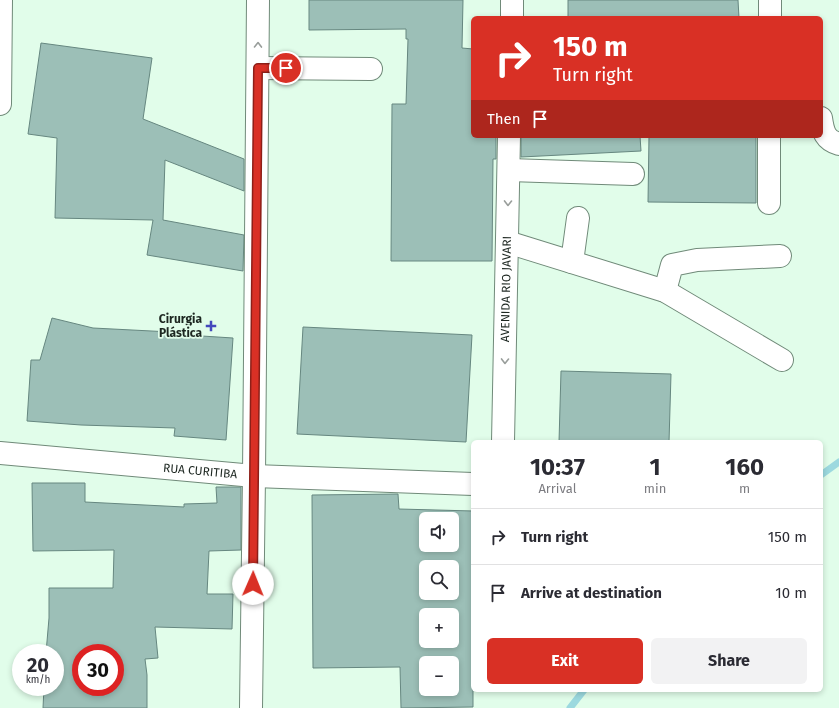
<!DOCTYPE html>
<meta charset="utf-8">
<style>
body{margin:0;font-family:"Fira Sans",sans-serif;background:#f2f2f3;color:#2b2b33;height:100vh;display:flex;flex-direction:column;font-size:15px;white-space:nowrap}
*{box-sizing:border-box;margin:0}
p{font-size:13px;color:#7c7c81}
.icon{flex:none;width:22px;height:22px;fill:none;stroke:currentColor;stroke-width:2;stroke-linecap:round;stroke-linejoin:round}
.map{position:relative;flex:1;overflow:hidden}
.details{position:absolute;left:471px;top:440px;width:352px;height:252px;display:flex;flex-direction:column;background:#fff;border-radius:6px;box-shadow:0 2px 6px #0003}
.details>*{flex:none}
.guide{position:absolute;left:471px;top:16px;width:352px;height:122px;border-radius:6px;box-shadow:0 2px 6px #0003;background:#d93025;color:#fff;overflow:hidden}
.controls{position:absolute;left:419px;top:512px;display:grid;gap:8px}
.controls a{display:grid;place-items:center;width:40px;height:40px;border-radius:6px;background:#fff;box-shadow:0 2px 6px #0003;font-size:20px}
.speed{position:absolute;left:12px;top:644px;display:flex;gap:8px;font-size:20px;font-weight:700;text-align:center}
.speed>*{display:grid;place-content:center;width:52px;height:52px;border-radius:50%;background:#fff;box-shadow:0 2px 6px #0003;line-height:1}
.speed small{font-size:10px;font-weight:400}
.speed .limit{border:6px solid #d22;background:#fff;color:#111}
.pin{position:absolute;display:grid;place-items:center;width:34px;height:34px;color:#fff;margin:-17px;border:2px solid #fff;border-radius:50%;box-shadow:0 1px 4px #0007}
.me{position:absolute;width:44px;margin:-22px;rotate:1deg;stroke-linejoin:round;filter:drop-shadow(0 0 3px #0008)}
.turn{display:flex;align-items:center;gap:14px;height:84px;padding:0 16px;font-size:18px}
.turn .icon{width:52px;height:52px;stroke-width:2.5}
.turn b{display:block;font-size:28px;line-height:34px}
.then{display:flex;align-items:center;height:38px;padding:0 16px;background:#0003;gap:8px;font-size:15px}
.eta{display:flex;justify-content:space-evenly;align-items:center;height:68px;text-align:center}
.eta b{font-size:24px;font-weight:700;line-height:28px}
.primary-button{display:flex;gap:8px;margin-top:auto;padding:8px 16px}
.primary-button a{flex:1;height:46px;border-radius:6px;background:#d93025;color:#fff;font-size:16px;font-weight:700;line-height:46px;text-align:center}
.primary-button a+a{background:#f2f2f3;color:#2b2b33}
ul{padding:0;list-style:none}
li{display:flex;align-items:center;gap:12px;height:56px;padding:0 16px;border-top:1px solid #e1e1e2}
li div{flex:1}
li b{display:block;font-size:15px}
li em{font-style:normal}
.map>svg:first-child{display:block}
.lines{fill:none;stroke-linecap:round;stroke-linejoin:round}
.stream{stroke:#9cd9df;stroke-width:7}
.building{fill:#9cbfb7;stroke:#668780;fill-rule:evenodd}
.minor-casing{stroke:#708a79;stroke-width:24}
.minor{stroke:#fff;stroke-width:22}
.oneway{stroke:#999e9b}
.route-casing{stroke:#8d1f18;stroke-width:10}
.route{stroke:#d93025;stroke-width:7}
.poi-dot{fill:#4348bc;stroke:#e1fdea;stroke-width:1.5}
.labels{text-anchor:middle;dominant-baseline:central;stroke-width:3.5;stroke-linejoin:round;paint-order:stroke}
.street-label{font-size:12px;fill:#1d2721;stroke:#e1fdea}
.poi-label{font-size:12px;font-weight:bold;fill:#1d2721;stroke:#e1fdea;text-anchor:end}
</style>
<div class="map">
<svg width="839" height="708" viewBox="0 0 839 708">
<rect width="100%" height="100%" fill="#e1fdea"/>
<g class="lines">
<g class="stream">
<polyline points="821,475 839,462"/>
<polyline points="570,708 584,690"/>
</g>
</g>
<g class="building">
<polygon points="309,0 463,0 462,48 473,49 473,136 496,136 496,159 493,159 492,261 391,261 392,104 406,104 408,39 406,39 406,29 309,30"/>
<polygon points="568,0 738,0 739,18 568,18"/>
<polygon points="41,43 152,58 143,119 244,159 244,191 165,160 163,220 244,235 243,271 147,255 153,220 55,218 57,138 28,134"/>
<polygon points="521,136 640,136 641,151 521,157"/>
<polygon points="649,136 756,136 756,203 648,202"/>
<polygon points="52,318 93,328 171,332 171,334 233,338 226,440 174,436 175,428 81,425 27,421 31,360 40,360"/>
<polygon points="303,327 472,335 466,442 297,434"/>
<polygon points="561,371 671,374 669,442 559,442"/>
<path d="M32,483h53v19l99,5v-3l33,-1 -1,-16h25v63l-32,1 -2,43h26l-1,35 -77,-2 3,31 -13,1 2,16v33h-104l1,-21h11v-34h-9l3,-35v-30h64l1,-38 -81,1zM81,653h34v34h-34z"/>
<path d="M398,494l1,15 74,2v196l-72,1 -1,-41 -87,1 -1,-173zM426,519h26v26h-26zM426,567h26v26h-26zM426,615h26v26h-26zM426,663h26v26h-26z"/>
</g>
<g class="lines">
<g class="minor-casing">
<g id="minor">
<polyline points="512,18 512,0"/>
<polyline points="770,18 770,0"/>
<polyline points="258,68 371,69"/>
<polyline points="0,104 1,0"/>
<path d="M821,118c2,14 4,22 18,26"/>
<polyline points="509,170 633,174"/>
<polyline points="769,203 769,136"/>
<polyline points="507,242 665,291 782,360"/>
<polyline points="572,262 578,218"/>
<polyline points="665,291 672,265 697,260 780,256"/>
<path id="s1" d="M503,442l6,-306"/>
<path id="s2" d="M0,453l254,23 219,8"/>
<polyline points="251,708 254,476 258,0"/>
</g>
</g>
<use href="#minor" class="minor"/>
</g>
<defs><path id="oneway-chevron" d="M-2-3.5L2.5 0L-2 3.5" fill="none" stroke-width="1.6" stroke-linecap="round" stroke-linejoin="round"/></defs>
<g class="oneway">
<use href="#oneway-chevron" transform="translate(258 45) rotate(-89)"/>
<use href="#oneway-chevron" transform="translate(508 203) rotate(91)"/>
<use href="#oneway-chevron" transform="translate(505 361) rotate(91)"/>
</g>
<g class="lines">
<g class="route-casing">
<polyline id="route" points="253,584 258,68 286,68"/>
</g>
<use href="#route" class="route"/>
</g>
<path class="poi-dot" d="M209 320h4v4h4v4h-4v4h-4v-4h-4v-4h4z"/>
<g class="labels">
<g class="street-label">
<text stroke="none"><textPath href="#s1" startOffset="153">AVENIDA RIO JAVARI</textPath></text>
<text stroke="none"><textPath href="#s2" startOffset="201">RUA CURITIBA</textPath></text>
</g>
<g class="poi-label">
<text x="202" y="319">Cirurgia<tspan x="202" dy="14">Plástica</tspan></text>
</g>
</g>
</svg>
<div class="controls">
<a><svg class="icon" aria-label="sound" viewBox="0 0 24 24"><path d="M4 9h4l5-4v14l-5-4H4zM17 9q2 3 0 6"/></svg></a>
<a><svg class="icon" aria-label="search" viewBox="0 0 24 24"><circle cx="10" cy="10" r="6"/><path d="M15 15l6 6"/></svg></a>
<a>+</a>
<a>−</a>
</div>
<div class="speed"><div>20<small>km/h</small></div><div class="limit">30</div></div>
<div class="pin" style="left:286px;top:68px;background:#d93025"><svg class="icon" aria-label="arrive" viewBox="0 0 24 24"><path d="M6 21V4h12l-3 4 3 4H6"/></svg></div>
<svg class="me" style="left:253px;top:584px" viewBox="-20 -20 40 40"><circle r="19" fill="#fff"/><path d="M0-13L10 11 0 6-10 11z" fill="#d93025"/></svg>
<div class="guide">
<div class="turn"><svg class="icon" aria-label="right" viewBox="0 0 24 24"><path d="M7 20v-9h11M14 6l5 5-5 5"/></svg><div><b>150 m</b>Turn right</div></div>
<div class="then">Then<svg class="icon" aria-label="arrive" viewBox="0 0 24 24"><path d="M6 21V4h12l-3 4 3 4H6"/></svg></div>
</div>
<section class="details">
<div class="eta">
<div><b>10:37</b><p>Arrival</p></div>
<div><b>1</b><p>min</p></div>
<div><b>160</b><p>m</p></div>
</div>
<ul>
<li><svg class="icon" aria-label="right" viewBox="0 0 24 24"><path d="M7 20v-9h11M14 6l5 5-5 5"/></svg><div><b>Turn right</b></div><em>150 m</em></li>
<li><svg class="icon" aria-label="arrive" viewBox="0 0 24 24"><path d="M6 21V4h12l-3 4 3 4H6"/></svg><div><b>Arrive at destination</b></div><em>10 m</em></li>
</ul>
<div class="primary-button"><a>Exit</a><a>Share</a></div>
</section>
</div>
